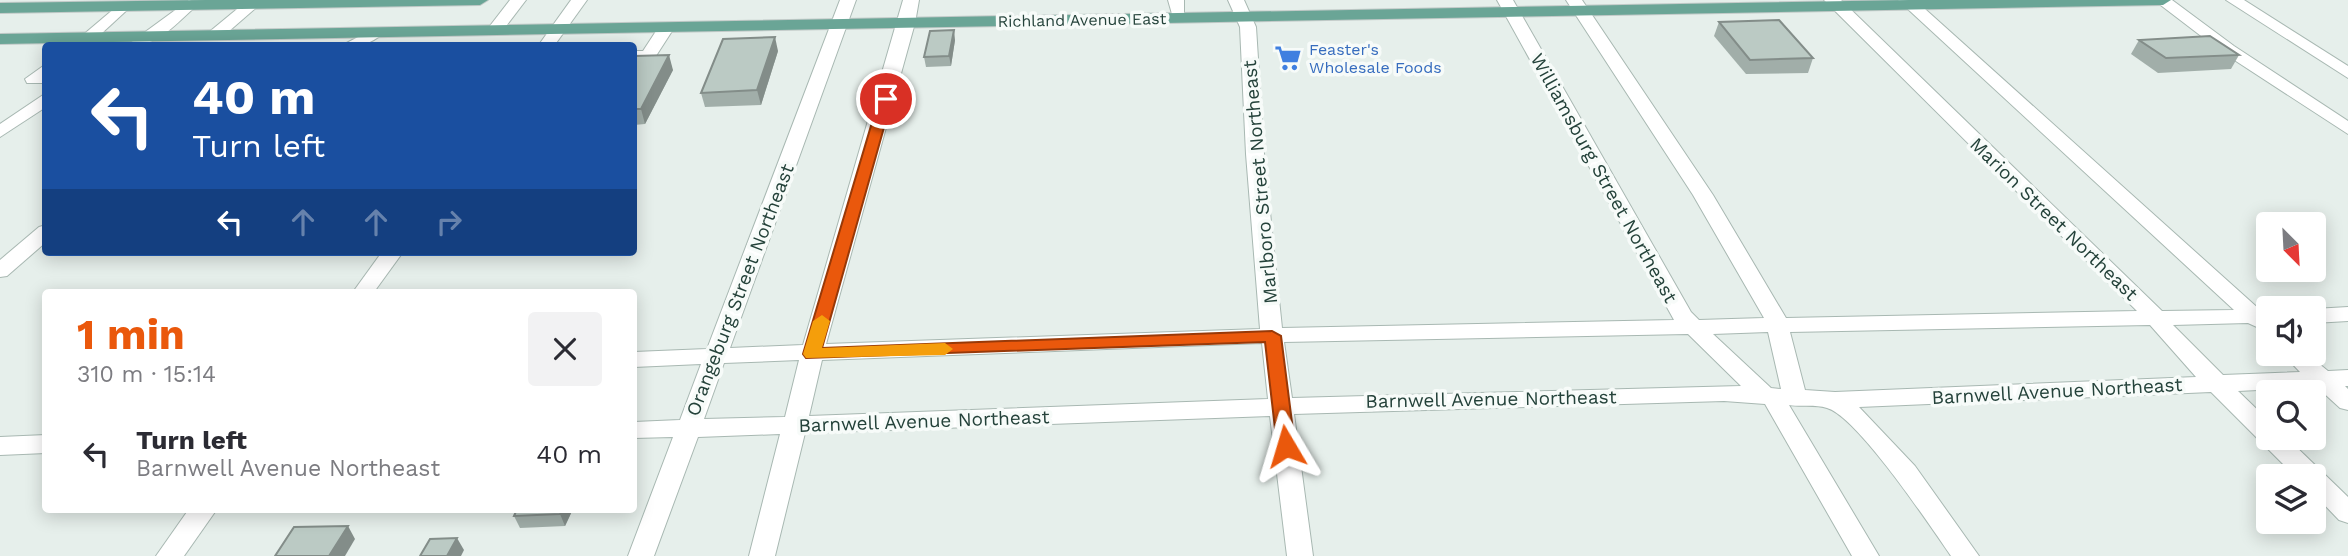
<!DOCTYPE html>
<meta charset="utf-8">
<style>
body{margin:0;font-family:"Work Sans",sans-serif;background:#f2f2f3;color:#2b2b33;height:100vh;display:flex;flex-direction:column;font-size:26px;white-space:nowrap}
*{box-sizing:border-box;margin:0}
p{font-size:23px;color:#7c7c81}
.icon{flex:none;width:38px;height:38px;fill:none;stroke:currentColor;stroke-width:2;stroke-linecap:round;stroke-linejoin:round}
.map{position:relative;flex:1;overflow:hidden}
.sheet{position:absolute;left:42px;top:289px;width:595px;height:224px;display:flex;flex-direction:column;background:#fff;border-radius:7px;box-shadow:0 4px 18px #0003}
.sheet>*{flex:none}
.top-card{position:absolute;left:42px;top:42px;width:595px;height:214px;border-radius:7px;box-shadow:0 4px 18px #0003;background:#1a4fa0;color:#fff;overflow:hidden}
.needle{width:46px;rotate:156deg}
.tools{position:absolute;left:2256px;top:212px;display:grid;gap:14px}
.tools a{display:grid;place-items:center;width:70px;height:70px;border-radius:7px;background:#fff;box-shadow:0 4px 18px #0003;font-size:35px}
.pin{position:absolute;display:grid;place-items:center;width:60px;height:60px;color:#fff;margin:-30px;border:4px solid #fff;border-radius:50%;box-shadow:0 2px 7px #0007}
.me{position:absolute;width:77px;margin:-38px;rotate:353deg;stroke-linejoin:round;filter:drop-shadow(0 0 5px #0008)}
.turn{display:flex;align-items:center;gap:24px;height:147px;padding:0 35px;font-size:32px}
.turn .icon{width:91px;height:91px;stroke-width:2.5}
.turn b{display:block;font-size:49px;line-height:60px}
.lanes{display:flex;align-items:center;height:66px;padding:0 35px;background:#0003;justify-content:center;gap:35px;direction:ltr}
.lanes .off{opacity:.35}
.round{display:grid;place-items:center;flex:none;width:74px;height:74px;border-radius:7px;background:#f2f2f3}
.head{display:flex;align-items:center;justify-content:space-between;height:119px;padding:0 35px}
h1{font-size:42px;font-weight:700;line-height:52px;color:#ea580c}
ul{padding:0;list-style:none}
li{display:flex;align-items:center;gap:21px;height:91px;padding:0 35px}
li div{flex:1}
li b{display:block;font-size:26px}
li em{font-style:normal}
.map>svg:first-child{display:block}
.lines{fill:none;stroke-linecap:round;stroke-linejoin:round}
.minor-casing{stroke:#a8b8b2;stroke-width:2}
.major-casing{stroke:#c2cac8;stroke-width:2}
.minor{fill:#fff;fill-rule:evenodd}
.major{fill:#6aa596;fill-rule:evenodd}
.wall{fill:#a1aea9}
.shaded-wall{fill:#838d89}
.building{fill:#bbcac4;stroke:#838d89;stroke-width:2}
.route{fill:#ea580c;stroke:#983908;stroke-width:2}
.slow{fill:#f59e0b}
.labels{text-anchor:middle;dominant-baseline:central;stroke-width:7;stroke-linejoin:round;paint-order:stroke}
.far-street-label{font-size:16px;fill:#24423a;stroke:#f7fbf9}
.far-shop-label{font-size:16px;fill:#366cbe;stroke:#f7fbf9;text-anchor:start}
.street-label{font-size:19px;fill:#24423a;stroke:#f7fbf9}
</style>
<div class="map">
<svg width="2348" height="556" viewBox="0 0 2348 556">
<rect width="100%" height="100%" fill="#e6efeb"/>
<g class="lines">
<g class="minor-casing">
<g id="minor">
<path d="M189,0l5,2v6c-23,20 -35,38 -68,38z"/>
<polygon points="248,0 265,0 220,39 208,39 208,33"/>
<polygon points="510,0 526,0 500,34 488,34 486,31"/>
<polygon points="571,0 587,0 554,46 538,46"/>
<path d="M840,0h16l-126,348 73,-3 100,-345h16l-4,23 -89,321 434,-15 -14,-175 -6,-127 -12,-27h16l12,27 8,127 18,174 392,-8 -177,-320h16l178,312 8,8 65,-2 -71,-123 -127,-195h16l131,195 73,123 351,-7 -313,-311h17l321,311 72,-1 -336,-310h17l344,309h9v15l-9,4 -11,-5 -75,2 50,50 77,-3 -17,-18h24l21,17 20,-1v16h-3l3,3v21l-8,-2 -23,-21 -79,4 30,29v18h19l61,59v26l-9,-3 -25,-26v-18h-19l-84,-84 -352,15 56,59 64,90h-28c-20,-29 -94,-140 -124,-148 -12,-4 -26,-1 -38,-3l90,151h-27l-87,-152 -41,-3 -430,13 19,142h-26l-17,-140 -465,17 -30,123h-26l31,-122 -82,3 -44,119h-26l45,-119 -39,1v-16l46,-2 21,-56 -67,3v-15l73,-3zM2150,325l46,52 -361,15 -30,-2 -15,-58zM1768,332l13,57 -10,-1 -58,-54zM1688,334l53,52 -449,12 -8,-56zM1262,343l6,56 -459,17 13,-56zM799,360l-14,57 -81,2 20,-56z"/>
<polygon points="1168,0 1184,0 1184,21 1174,21"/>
<polygon points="2154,0 2172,0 2234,46 2348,121 2348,134 2222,52"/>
<polygon points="2226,0 2244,0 2348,66 2348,78"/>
<polygon points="122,2 127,4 127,10 88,46 70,46"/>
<polygon points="666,23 674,28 654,59 634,61 634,51 643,51 660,25"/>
<path d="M375,28l8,5c-12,12 -25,13 -42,13z"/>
<polygon points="46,64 46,83 27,83 25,79"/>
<polygon points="46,93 46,107 0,137 0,124"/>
<polygon points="46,225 46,242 7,276 0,277 0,260 39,227"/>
<polygon points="382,252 403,252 374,292 353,292"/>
<polygon points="2348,307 2348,321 2314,323 2314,309"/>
<polygon points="46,435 46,453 0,455 0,437"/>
<polygon points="189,509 217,509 184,556 156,556"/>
</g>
</g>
<g class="major-casing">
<g id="major">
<polygon points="206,0 488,0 480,5 0,13 0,3"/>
<polygon points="1909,0 2171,0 2163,5 0,44 0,34"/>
</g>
</g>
<use href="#minor" class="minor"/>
<use href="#major" class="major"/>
</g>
<g class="wall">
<polygon points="1719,22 1813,58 1808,73 1746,74 1714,36"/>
<polygon points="955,40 951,66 926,67 924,57"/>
<polygon points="2139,40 2239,55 2231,69 2158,73 2131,54"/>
<polygon points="778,51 761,105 705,107 701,93"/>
<polygon points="634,56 673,70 645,124 634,125"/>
<polygon points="517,509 573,509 565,526 520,528 514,516"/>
</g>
<g class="shaded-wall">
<polygon points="954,30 955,40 951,66 949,56"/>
<polygon points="775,37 778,51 761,105 757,90"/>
<polygon points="669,55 673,70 645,124 641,109"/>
<polygon points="562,509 573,509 565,526 560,514"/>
<polygon points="348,526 355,539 345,556 329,556"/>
<polygon points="457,538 464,550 461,556 447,556"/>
</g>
<g class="building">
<polygon points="1779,20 1813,58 1750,60 1719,22"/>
<polygon points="954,30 949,56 924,57 930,31"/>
<polygon points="2210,36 2239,55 2166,58 2139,40"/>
<polygon points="775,37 757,90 701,93 723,39"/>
<polygon points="669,55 641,109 634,109 634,56"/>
<polygon points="517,509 562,509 560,514 514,516"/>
<polygon points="348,526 329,556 275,556 294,527"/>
<polygon points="457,538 447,556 420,556 430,539"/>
</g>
<polygon class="route" points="886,95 892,99 822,348 1272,331 1281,336 1295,446 1293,451 1279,451 1277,446 1265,342 806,358 803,354 879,99"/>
<polygon class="slow" points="822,315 830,321 822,348 945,343 953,349 945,355 806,358 803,354 813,321"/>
<defs>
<g id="supermarket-bare" transform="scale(2.1)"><path d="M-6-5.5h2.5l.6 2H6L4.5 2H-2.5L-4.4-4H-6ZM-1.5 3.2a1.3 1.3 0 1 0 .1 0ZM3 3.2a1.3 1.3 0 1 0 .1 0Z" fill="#3f7fe0" stroke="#f7fbf9" stroke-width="2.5" paint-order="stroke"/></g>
</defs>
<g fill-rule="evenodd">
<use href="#supermarket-bare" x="1288" y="58"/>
</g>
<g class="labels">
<g class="far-street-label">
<text transform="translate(1082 20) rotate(-1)">Richland Avenue East</text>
</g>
<g class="far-shop-label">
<text x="1309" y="49">Feaster's<tspan x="1309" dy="18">Wholesale Foods</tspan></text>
</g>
<g class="street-label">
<text transform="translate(1604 178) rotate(61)">Williamsburg Street Northeast</text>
<text transform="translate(1260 182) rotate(-95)">Marlboro Street Northeast</text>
<text transform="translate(2054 219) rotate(44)">Marion Street Northeast</text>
<text transform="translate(740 290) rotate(-69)">Orangeburg Street Northeast</text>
<text transform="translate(2057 391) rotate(-3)">Barnwell Avenue Northeast</text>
<text transform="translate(1491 399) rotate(-1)">Barnwell Avenue Northeast</text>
<text transform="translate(924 421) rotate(-2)">Barnwell Avenue Northeast</text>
</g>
</g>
</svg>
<div class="tools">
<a><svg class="needle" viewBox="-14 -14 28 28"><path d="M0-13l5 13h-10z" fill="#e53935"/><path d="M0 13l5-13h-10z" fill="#7c7c81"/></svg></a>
<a><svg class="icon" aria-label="sound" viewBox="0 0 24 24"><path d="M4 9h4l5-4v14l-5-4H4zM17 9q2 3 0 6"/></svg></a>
<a><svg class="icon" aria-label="search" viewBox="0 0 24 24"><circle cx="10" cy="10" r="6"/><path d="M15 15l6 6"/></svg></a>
<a><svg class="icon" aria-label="layers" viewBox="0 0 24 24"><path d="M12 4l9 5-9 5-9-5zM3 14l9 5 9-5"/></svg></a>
</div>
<div class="pin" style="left:886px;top:99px;background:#d93025"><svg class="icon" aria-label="arrive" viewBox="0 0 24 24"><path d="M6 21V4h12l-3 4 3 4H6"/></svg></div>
<svg class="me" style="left:1286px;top:446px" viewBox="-20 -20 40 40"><path d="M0-17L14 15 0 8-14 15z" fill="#ea580c" stroke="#fff" stroke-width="4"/></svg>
<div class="top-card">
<div class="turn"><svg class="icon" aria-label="left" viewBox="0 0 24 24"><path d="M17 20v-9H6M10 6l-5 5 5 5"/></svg><div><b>40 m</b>Turn left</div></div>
<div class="lanes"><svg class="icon" aria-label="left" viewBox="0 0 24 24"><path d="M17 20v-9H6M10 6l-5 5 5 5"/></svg><svg class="icon off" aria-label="ahead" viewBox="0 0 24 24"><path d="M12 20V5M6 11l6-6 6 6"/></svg><svg class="icon off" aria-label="ahead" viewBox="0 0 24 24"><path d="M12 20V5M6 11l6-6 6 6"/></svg><svg class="icon off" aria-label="right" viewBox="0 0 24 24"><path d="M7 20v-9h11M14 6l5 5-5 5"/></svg></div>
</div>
<section class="sheet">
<div class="head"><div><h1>1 min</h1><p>310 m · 15:14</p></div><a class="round"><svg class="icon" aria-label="close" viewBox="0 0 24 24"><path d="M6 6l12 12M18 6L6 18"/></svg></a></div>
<ul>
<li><svg class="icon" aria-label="left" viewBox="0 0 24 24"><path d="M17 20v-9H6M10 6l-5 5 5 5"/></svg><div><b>Turn left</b><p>Barnwell Avenue Northeast</p></div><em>40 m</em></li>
</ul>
</section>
</div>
